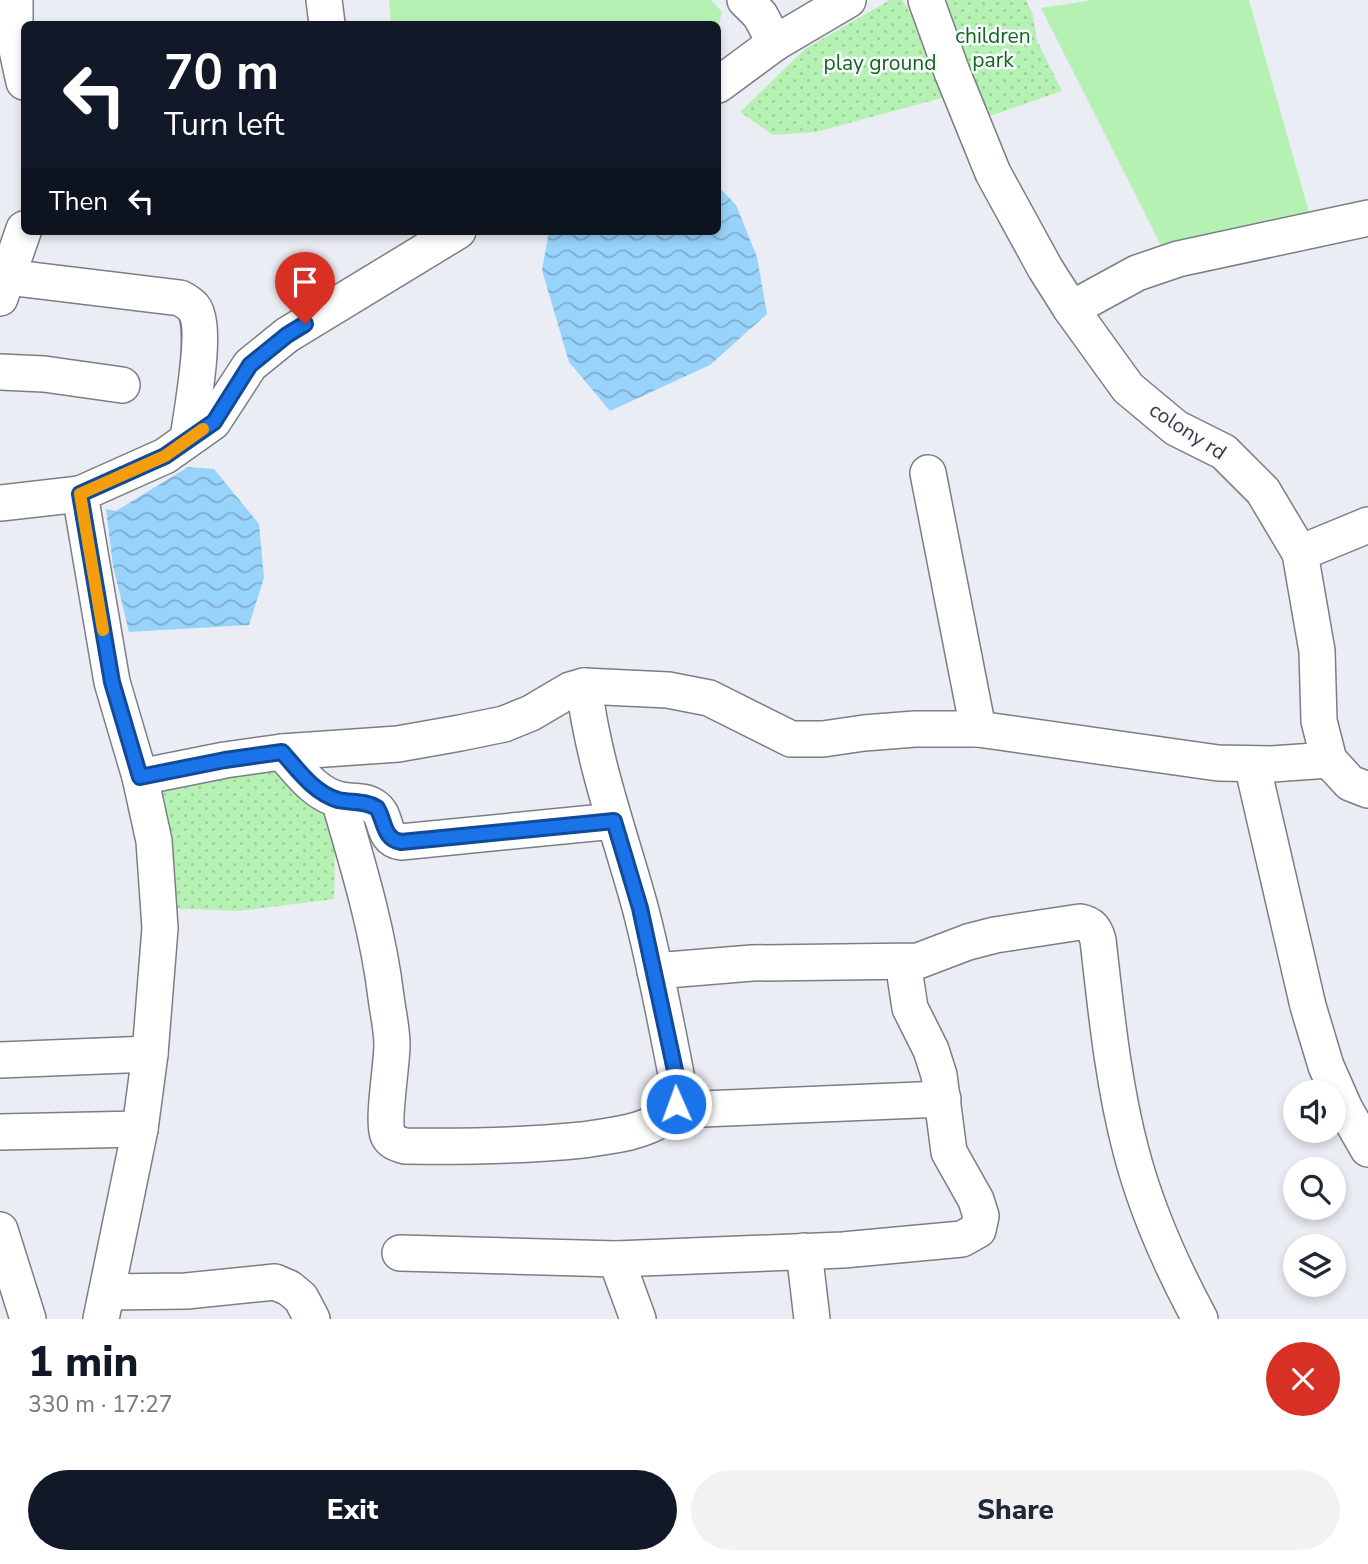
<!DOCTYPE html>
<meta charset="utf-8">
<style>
body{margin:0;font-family:"Nunito Sans",sans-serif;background:#f2f2f3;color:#1f2937;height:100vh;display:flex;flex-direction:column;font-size:26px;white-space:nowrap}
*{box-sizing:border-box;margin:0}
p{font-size:23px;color:#747a83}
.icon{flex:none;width:38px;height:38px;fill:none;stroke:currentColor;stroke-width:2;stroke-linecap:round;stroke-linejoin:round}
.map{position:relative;height:1319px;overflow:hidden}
.drawer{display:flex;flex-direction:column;background:#fff;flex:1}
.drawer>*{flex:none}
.hud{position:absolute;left:21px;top:21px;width:700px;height:214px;border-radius:10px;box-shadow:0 4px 10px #0003;background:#111827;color:#fff;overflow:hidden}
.controls{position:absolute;left:1283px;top:1080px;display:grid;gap:14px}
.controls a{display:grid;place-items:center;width:63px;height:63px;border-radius:50%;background:#fff;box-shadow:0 4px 10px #0003;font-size:35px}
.pin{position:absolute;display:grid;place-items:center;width:60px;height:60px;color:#fff;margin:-72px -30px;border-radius:50% 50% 50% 0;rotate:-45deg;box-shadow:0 0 7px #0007}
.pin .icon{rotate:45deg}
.me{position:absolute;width:77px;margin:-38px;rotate:358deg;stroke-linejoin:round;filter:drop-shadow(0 0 5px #0008)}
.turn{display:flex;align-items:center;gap:24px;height:147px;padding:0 28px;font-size:32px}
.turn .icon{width:91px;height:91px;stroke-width:2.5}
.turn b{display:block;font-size:49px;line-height:60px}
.then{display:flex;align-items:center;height:66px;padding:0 28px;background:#0003;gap:14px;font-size:26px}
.round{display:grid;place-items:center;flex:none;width:74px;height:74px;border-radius:37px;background:#f2f2f3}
.head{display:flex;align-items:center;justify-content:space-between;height:119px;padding:0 28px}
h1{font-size:42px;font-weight:800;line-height:52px;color:#111827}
.button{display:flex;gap:14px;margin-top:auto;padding:14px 28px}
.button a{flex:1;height:80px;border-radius:42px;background:#111827;color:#fff;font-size:28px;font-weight:800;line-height:80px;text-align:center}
.button a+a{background:#f2f2f3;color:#1f2937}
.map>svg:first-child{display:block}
.grass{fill:#b6f1b4}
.park{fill:url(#park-dots)}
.water{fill:url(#water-waves)}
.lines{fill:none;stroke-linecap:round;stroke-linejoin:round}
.minor-casing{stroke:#7c7e85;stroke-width:38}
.minor{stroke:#fff;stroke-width:35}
.route-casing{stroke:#114b97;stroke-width:18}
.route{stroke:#1a73e8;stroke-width:12}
.slow{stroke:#f59e0b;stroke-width:12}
.labels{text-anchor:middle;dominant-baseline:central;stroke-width:5;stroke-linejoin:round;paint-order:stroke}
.park-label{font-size:21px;fill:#14661a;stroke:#f9faff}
.street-label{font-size:21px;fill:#3c3d40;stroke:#f9faff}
</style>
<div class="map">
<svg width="1368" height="1319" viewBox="0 0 1368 1319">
<defs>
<pattern id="park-dots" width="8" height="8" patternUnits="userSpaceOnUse" patternTransform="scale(1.75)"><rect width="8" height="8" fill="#b6f1b4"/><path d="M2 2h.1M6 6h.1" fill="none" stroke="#9dd09c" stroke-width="1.8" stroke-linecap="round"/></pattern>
<pattern id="water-waves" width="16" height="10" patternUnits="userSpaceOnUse" patternTransform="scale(1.75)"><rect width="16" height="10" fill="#98d3fb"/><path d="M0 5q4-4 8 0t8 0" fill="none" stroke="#7daccd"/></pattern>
</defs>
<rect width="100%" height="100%" fill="#ebedf4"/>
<g class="grass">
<polygon points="389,0 711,0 722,12 718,30 718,24 391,24"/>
<polygon points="1092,0 1249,0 1319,248 1173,269 1041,8"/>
</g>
<g class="park">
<polygon points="890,0 902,0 913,16 945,97 816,132 773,135 740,112 805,49"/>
<polygon points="930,0 1026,0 1033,15 1037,41 1062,91 984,118"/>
<polygon points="264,765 319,792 335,854 334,899 239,911 166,908 158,787"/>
</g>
<g class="water">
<polygon points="718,186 736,205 757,257 767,314 710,365 610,411 569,362 542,270 549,231 718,231"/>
<polygon points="188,467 214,469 259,524 264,578 249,625 129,632 113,566 106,509 116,511"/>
</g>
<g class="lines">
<g class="minor-casing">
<g id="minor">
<polyline points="15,0 15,41 24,82"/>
<polyline points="324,0 327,24"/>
<polyline points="745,0 760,15 775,43"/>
<polyline points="926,0 952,72 993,173 1045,268 1071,309 1128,388 1176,428 1224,452 1263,491 1300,553 1317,651 1319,721 1329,760 1350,783 1368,790"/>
<polyline points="718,85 775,43 848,0"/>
<path d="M7,277l173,21c4,2 10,6 13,9 16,18 -2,107 -5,132"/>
<polyline points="0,298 24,229"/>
<polyline points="1071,309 1137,273 1178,259 1368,218"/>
<polyline points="0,372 44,374 122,385"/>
<polyline points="928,473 978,729"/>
<polyline points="0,503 80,494"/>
<polyline points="1300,553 1368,525"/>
<path d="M282,752c17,18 33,43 59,48 10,2 23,0 32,6 16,9 7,33 28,36l213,-21"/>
<polyline points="1252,764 1308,1006 1326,1066 1345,1109 1368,1149"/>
<polyline points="140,777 225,760 282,752 398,744 460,733 504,724 531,713 570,690 584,686 668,690 709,698 791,739 823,739 864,733 915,729 978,729 1218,763 1272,764 1329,760"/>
<path d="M339,800c19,65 39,130 47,197 2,16 6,32 6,48 0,19 -10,77 -4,90 3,7 10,9 17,11 60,1 118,0 177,-6 28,-4 60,-7 83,-23 10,-7 12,-17 14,-28 -12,-60 -23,-122 -39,-182 -20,-73 -47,-145 -56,-221"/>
<path d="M655,971l97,-8 166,-2 50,-19 27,-7 85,-13c11,2 15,7 18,18 8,70 15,143 33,211 15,58 41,116 69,168"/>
<polyline points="0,1060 150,1054"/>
<polyline points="676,1104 686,1109 702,1109 943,1099"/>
<polyline points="0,1132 140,1129"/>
<polyline points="0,1230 28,1319"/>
<polyline points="804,1251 812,1319"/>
<polyline points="400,1253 616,1259 843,1250 962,1239 978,1230 981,1216 976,1200 949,1152 939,1075 931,1050 910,1008 903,962"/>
<polyline points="616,1259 638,1319"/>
<polyline points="107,1292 186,1291 275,1282 289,1288 301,1298 312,1319"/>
<polyline points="101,1319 140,1129 150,1054 160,928 154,841 140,777 112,682 80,494 165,456 213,422 250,365 287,335 458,231"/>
</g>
</g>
<use href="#minor" class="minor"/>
</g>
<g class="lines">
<g class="route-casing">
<path id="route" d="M305,324l-18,11 -37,30 -36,57 -49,34 -85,38 32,188 28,95 85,-17 57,-8c16,18 32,41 56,48 13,3 26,0 39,8 8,13 6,31 24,34l213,-21 26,87 39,181 -3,15"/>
</g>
<use href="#route" class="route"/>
<polyline class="slow" points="103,630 80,494 165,456 203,429"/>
</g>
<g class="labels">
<g class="park-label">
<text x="993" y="36">children<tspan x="993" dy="24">park</tspan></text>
<text x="880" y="63">play ground</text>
</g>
<g class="street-label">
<text transform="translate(1188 431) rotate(33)">colony rd</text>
</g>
</g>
</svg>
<div class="controls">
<a><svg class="icon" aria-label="sound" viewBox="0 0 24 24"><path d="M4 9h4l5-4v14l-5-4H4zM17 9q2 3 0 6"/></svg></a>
<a><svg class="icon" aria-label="search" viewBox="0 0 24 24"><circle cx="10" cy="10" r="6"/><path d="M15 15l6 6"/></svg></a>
<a><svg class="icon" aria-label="layers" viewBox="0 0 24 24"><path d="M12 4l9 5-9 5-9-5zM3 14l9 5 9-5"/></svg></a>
</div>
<div class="pin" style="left:305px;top:324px;background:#d93025"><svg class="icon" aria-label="arrive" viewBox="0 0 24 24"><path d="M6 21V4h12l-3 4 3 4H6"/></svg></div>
<svg class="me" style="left:676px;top:1104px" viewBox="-20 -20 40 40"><circle r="17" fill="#1a73e8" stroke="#fff" stroke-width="3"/><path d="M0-11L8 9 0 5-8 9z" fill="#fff"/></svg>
<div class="hud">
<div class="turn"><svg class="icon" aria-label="left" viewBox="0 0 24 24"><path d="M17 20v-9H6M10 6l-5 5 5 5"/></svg><div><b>70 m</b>Turn left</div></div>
<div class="then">Then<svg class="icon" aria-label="left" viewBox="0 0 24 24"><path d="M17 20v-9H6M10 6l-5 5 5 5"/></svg></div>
</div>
</div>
<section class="drawer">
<div class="head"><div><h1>1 min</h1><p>330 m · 17:27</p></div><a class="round" style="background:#d93025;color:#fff"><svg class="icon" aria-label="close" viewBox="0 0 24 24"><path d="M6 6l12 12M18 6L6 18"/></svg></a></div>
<div class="button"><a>Exit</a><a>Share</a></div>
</section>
